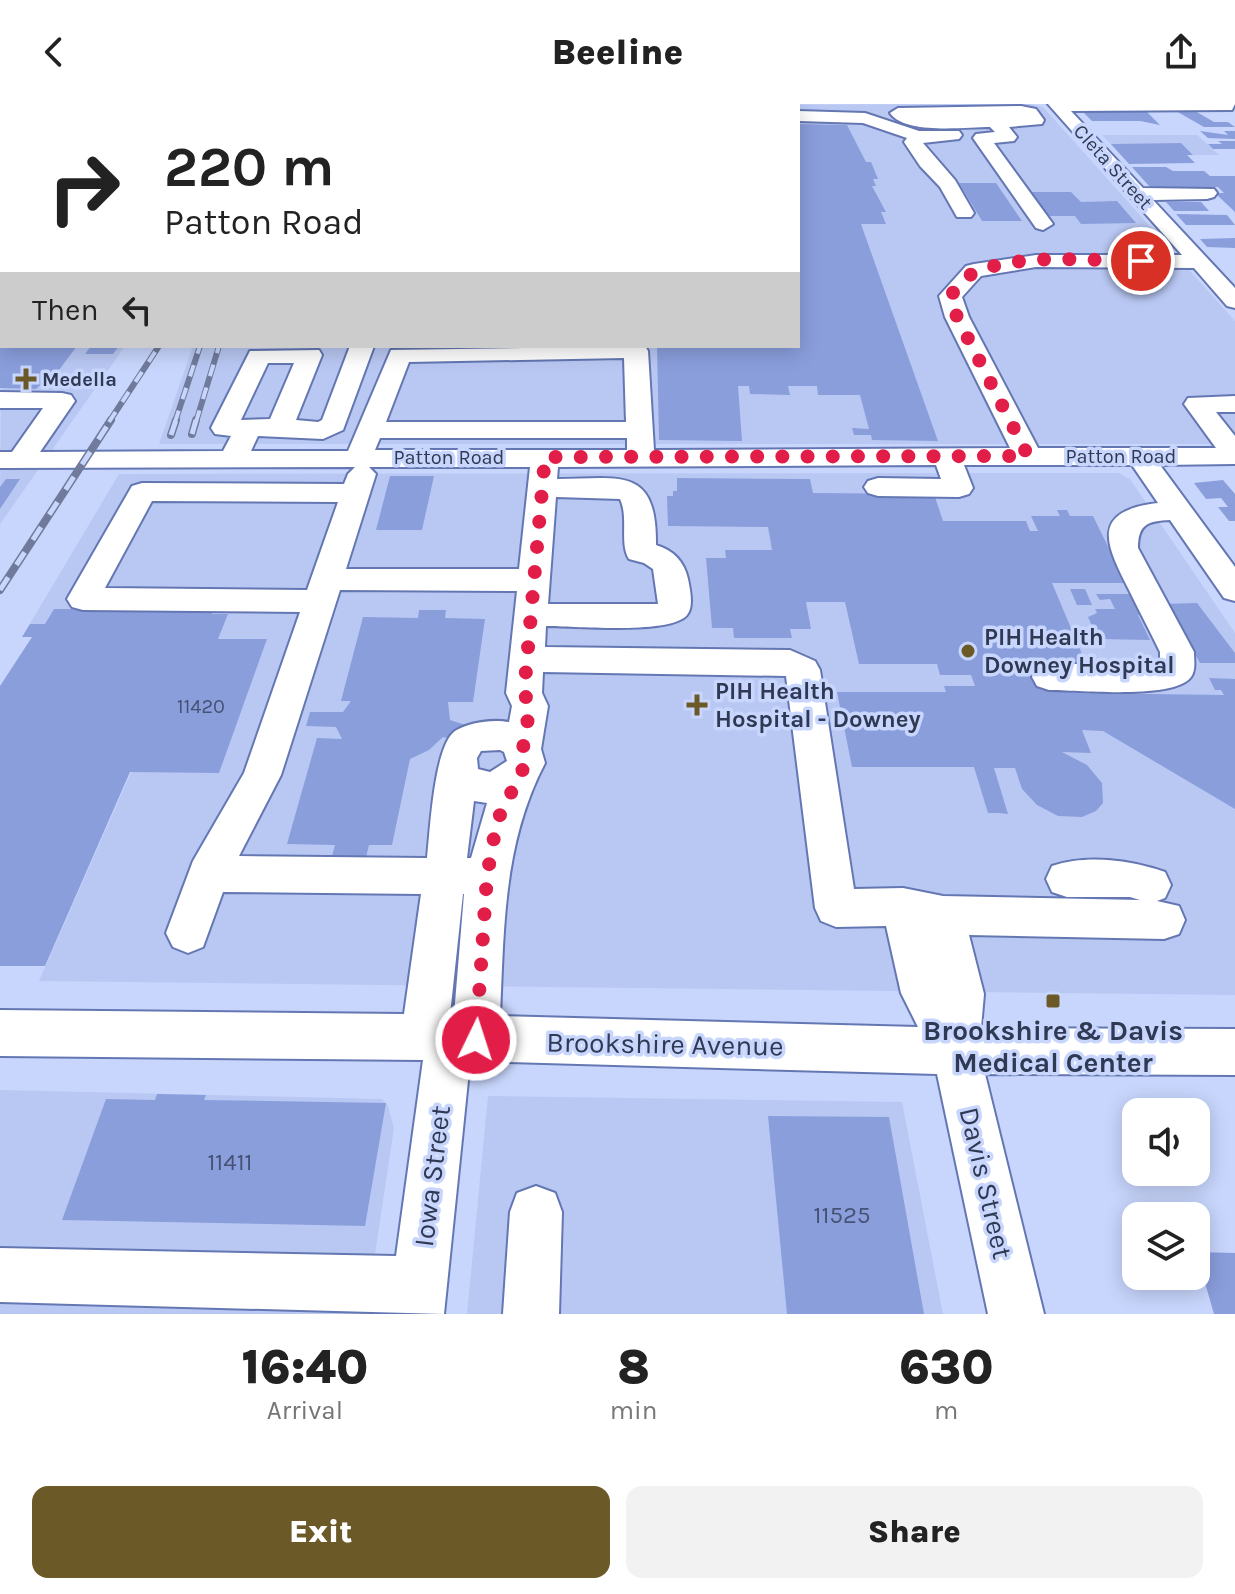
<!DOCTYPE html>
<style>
body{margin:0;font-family:Karla,sans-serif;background:#f2f2f2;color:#222;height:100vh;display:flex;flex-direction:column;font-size:30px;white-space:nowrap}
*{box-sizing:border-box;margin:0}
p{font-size:26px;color:#767676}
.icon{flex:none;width:44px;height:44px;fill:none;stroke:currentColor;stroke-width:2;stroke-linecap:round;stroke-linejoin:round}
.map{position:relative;height:1210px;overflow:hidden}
.side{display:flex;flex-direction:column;background:#fff;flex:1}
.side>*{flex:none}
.banner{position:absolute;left:0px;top:0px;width:800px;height:244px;box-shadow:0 4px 20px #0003;background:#fff;color:#222;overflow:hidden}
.buttons{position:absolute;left:1122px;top:994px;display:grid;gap:16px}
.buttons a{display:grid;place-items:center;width:88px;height:88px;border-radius:16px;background:#fff;box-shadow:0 4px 20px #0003;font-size:40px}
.pin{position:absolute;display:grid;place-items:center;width:68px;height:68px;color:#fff;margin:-34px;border:4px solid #fff;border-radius:50%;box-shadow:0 2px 8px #0007}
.me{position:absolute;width:88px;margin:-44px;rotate:4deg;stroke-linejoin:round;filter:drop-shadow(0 0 6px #0008)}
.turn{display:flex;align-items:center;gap:28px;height:168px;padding:0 32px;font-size:36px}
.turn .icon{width:104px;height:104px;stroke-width:2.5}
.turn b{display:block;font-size:56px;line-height:68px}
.then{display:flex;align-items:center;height:76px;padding:0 32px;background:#0003;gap:16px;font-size:30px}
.eta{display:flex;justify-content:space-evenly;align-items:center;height:136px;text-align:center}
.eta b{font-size:48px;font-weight:800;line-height:56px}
.button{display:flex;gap:16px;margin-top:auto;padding:16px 32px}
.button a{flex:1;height:92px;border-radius:16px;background:#6b5927;color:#fff;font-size:32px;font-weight:800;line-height:92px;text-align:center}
.button a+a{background:#f2f2f2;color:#222}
header{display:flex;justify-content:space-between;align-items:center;height:104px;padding:0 32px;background:#fff;font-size:36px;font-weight:800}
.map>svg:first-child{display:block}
.built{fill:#b9c8f3}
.building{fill:#8a9edc}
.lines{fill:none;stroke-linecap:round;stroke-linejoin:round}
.minor-casing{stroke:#6477b2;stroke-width:4}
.major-casing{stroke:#6477b2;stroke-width:4}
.minor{fill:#fff;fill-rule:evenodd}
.major{fill:#fff;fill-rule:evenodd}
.rail-far1-casing{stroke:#707b9b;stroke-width:6}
.rail-casing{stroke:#707b9b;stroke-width:8}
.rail-far1{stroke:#c8d6fd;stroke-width:4;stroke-dasharray:12;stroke-linecap:butt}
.rail{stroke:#c8d6fd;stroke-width:5;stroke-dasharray:15;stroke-linecap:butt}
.route{stroke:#e11d48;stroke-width:14;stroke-dasharray:0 25.2}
.poi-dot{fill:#6b5927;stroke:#c8d6fd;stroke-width:3}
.labels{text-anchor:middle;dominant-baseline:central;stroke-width:7;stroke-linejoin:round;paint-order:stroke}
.far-street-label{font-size:20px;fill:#303953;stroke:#c8d6fd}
.far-poi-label{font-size:20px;font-weight:bold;fill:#303953;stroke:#c8d6fd;text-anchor:start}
.number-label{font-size:20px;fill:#465275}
.poi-label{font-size:24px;font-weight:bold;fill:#303953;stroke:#c8d6fd;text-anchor:start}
.near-number-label{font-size:24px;fill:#465275}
.near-poi-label{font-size:28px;font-weight:bold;fill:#303953;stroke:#c8d6fd}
.near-street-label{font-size:28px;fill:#303953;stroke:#c8d6fd}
</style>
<header><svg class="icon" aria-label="back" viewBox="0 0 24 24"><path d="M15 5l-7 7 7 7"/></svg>Beeline<svg class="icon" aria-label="share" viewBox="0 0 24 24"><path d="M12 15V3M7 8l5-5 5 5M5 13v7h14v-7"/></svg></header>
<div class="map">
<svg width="1235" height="1210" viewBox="0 0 1235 1210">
<rect width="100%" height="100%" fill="#c8d6fd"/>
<g class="built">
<polygon points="1031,0 1043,3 1235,217 1235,340 159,340 193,242 798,242 798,2 341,2"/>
<polygon points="1102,31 1197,31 1219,51 1121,51"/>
<polygon points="2,70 2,242 125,242 0,420"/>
<polygon points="1119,369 1130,375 1235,529 1235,891 39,877 190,535 22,533 119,370"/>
<polygon points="0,986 382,995 388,1002 394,1024 366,1210 0,1210"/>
<polygon points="488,992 902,998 943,1210 467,1210"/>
</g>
<g class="building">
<polygon points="1081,6 1145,6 1160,21 1140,17 1092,17"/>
<polygon points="1176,7 1195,7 1214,18 1228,18 1235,23 1204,23"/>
<polygon points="798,20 847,21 866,58 871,58 878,75 873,75 876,82 872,82 886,108 881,108 886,120 861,120 938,337 872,336 871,331 854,331 852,324 869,325 860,291 818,291 817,282 788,282 790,291 750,290 749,282 738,282 742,337 659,336 657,242 798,242"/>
<polygon points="1200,27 1228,31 1224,27 1235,27 1235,35 1208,34"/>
<polygon points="1218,37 1235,37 1235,45 1213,45 1208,40 1222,40"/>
<polygon points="1181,39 1193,51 1187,51 1195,59 1129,60 1111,40"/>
<polygon points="1132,63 1166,63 1173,67 1204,67 1210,72 1235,72 1235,108 1215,89 1224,89 1218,83 1150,83"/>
<polygon points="959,79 996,79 1022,117 982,117"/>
<polygon points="1031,88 1071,88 1081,98 1117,97 1136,119 1081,120 1075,112 1048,112"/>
<polygon points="1166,98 1201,98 1209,107 1174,107"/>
<polygon points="1176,110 1227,111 1235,121 1186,121"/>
<polygon points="1235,134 1235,144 1207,143 1200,135"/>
<polygon points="0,242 77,242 47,282 39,282 36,285 0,284"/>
<polygon points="91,242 119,242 113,250 85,250"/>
<polygon points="390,372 434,372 422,426 376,426"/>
<polygon points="677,374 810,375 813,389 934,390 943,417 1026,417 1030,427 1038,427 1031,412 1060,412 1057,406 1067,406 1070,412 1093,412 1126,479 1052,479 1087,562 1070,581 1073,589 1224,591 1221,586 1215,586 1209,574 1235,575 1235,705 1103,627 1082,626 1091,649 1062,648 1087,661 1102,679 1103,699 1096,707 1082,713 1058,712 1037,701 1022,685 1015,664 994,664 1008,710 998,709 988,709 974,663 852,663 837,588 946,588 944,582 975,582 971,571 940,571 937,560 859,560 845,498 806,498 811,525 790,525 792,534 734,534 733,524 712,524 706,454 726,454 725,446 772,446 768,423 668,422 667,392 673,392 673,387 677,387"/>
<polygon points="6,375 20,375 0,405 0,383"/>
<polygon points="1223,376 1235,390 1235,417 1229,417 1218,403 1228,403 1221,394 1206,395 1194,379"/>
<polygon points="1070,485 1085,485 1092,501 1077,501"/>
<polygon points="1096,490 1136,490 1146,511 1138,511 1150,536 1098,535 1088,513 1097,509 1095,505 1115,505 1110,495 1100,496"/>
<polygon points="1197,499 1235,549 1235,559 1200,559 1183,529 1160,500"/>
<polygon points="54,505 214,506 212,510 228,510 218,535 267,535 219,669 130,668 45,862 0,862 0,582 32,533 22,533 30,520 45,520"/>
<polygon points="419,506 446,506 445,514 485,515 473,598 448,598 450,616 481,626 473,640 443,633 429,646 410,655 392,741 369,741 366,753 332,752 335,741 287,740 317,634 342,635 336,623 306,622 310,608 343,608 351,597 341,597 363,513 418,514"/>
<polygon points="157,990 206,991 204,996 386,999 365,1122 62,1116 106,995 155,996"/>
<polygon points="768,1012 889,1013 924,1210 787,1210"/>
<polygon points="1196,1148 1235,1149 1235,1210 1214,1210"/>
</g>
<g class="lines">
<g class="minor-casing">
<g id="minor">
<polygon points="203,0 220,0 202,2"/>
<path d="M1048,0h187l-3,6 -161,1 72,77 71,1 3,4 -3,4 -7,2 -54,1 82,88v20l-8,-2 -33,-38 -158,-1 -55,9 -19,21 7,20 69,131h178l-32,-44 4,-6 47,-2v16h-19l19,24v28l-75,1 75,102v34l-11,-3 -54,-78c-22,1 -32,4 -32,28l56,104c0,8 2,18 -3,25 -17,23 -112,13 -142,13l-12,-4 -5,-9 5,-9 12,-4h111v-12c-10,-21 -21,-41 -31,-62 -23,-45 -40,-79 29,-87l-26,-38h-168l9,23 -4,6 -10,3 -81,-1 -10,-3 -4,-6 4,-6 10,-3 63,1 -5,-14 -378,2 -1,12c62,0 100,-14 99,66 17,5 28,16 32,34 2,10 6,28 -1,36 -16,20 -113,11 -141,11l-1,21 245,3 25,11 5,9 34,219 49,-1 40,8 197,4 -10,-3h-63l-15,-5 -6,-13 6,-13c35,-12 79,-6 113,6l6,13 -6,13 -8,3 22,5 6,14 -6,14 -15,5 -195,-4 15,59 -3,34 254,1v46l-250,-1 59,240h-56l-51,-240 -467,-13 -26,253 -444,-12v-54l396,8 27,-196 -423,-4v-46l404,4 17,-120 -198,-2 -20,55 -15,6 -15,-6 -7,-14 27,-72 51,-88 56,-161 -217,-2 -11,-3 -5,-8 65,-113 10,-3 202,1 4,-10 7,-7 -355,1v-16h12l31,-44h-43v-16l62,1 9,2 4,6 -35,51 183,-1 8,-15 -16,-2 -4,-6 39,-77 69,-1 3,5 -26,65 22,2 4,-2 28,-74h24l-31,84 -20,9 -65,-3 -7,15h97l43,-101 254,-4 3,5 6,99 356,-2 -65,-131 -6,-21 27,-30 8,-2 62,-9h146zM624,254l2,64h-240l23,-60zM268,259h26l-24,56 -29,1zM380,334h247v12h-252zM369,363h161l-11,102h-173l30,-95zM556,393l64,2c9,19 -1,44 9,60l15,4 9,6 5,35h-110zM152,397l186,1 -31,88 -202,-2zM340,486l177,1 -11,102 6,13 -3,16c-16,-3 -40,0 -54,9 -21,15 -25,100 -28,127l-188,-2 42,-81zM543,568l243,4 29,232 6,13 15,6 50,-1 15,67 17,34 -418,-11c4,-88 3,-173 45,-253l-4,-14 7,-43 -6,-13zM500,646l4,2 3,9 -17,11 -12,-3 -1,-11 4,-7zM474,697l13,2 -16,55h-4zM464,790l-10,121h-4l13,-121z"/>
<path d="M1021,2l15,3 8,11 -2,4 -33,3 8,10 -3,4 -20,2 59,81 -10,6 -7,-2 -63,-90 3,-4 19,-2 -5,-5c-25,0 -85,8 -100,-14l8,-5z"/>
<polygon points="798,7 865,9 919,27 959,27 962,31 959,35 923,39 955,76 974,109 971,113 957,113 940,83 920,62 904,38 907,34 863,19 798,17"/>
<polygon points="0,10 2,10 0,22"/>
<rect x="0" y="147" width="2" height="12"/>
<polygon points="2,185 2,200 0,201 0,186"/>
<polygon points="536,1082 555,1089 562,1108 559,1210 503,1210 510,1108 517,1089"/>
</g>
</g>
<g class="major-casing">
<g id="major">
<polygon points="0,0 11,0 2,2 0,6"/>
<polygon points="54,0 75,0 53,2"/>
<polygon points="2,54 2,69 0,70 0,55"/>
</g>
</g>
<use href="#minor" class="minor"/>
<use href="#major" class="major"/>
<g class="rail-far1-casing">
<g id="rail-far1">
<polyline points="109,318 159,242"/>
<polyline points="175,318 200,242"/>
<polyline points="196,318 219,242"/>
</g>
</g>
<g class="rail-casing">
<g id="rail">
<polyline points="192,330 196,316"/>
<polyline points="171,331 176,316"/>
<polyline points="0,486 111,316"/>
</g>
</g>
<use href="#rail-far1" class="rail-far1"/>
<use href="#rail" class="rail"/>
</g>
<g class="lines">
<path class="route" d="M476,936l11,-164 10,-55 29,-58 -3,-15 7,-42 -6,-13 21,-236 483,-1 -71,-139 -7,-21c8,-8 17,-22 28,-25 46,-18 113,-10 163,-10"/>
</g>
<g class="poi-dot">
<path d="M22 263h8v8h8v8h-8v8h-8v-8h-8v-8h8z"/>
<circle cx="968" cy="547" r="8"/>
<path d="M693 589h8v8h8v8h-8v8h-8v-8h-8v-8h8z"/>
<rect x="1045" y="889" width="16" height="16" rx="4"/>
</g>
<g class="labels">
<g class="far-street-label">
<text transform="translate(1113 63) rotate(48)">Cleta Street</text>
<text x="1121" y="352">Patton Road</text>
<text x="449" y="353">Patton Road</text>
</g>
<g class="far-poi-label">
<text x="42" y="275">Medella</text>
</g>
<g class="number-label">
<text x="201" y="602">11420</text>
</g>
<g class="poi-label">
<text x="984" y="533">PIH Health<tspan x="984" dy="28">Downey Hospital</tspan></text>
<text x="715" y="587">PIH Health<tspan x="715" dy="28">Hospital - Downey</tspan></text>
</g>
<g class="near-number-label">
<text x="230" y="1058">11411</text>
<text x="842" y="1111">11525</text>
</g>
<g class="near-poi-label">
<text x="1053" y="926">Brookshire &amp; Davis<tspan x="1053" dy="32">Medical Center</tspan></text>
</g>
<g class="near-street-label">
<text transform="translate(665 940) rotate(1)">Brookshire Avenue</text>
<text transform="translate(432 1072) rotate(-83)">Iowa Street</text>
<text transform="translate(986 1079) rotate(77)">Davis Street</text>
</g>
</g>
</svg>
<div class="buttons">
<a><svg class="icon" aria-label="sound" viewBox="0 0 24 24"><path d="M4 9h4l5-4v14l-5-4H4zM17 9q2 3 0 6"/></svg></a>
<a><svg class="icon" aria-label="layers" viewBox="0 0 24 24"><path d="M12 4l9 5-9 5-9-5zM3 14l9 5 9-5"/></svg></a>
</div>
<div class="pin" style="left:1141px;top:157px;background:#d93025"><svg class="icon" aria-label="arrive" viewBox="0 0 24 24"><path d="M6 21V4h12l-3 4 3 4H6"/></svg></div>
<svg class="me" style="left:476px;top:936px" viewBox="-20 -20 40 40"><circle r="17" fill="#e11d48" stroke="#fff" stroke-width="3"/><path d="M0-11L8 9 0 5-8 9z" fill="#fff"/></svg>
<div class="banner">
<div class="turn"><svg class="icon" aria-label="right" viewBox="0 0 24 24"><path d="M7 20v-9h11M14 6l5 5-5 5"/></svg><div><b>220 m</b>Patton Road</div></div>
<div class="then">Then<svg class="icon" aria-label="left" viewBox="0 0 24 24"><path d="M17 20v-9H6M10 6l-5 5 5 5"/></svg></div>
</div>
</div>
<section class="side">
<div class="eta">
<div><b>16:40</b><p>Arrival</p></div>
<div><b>8</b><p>min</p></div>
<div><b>630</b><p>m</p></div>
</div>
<div class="button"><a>Exit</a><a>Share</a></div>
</section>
